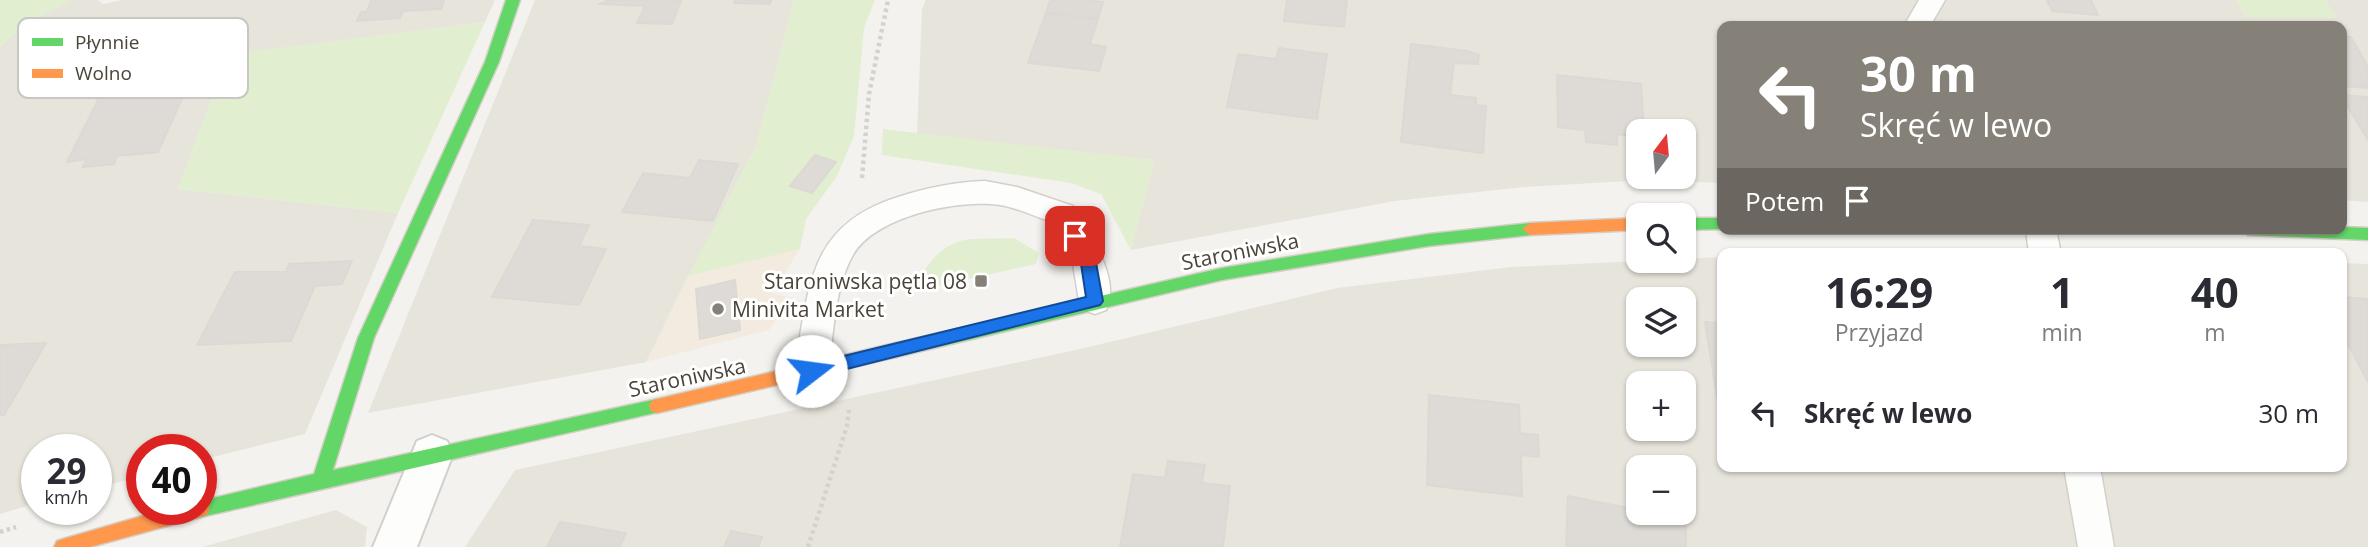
<!DOCTYPE html>
<html lang="pl">
<meta charset="utf-8">
<style>
body{margin:0;font-family:"Open Sans",sans-serif;background:#f7f7f7;color:#2b2b33;height:100vh;display:flex;flex-direction:column;font-size:26px;white-space:nowrap}
*{box-sizing:border-box;margin:0}
p{font-size:23px;color:#7c7c81}
.icon{flex:none;width:38px;height:38px;fill:none;stroke:currentColor;stroke-width:2;stroke-linecap:round;stroke-linejoin:round}
.map{position:relative;flex:1;overflow:hidden}
.drawer{position:absolute;left:1717px;top:248px;width:630px;height:224px;display:flex;flex-direction:column;background:#fff;border-radius:14px;box-shadow:0 2px 5px #0004}
.drawer>*{flex:none}
.guide{position:absolute;left:1717px;top:21px;width:630px;height:214px;border-radius:14px;box-shadow:0 2px 5px #0004;background:#868178;color:#fff;overflow:hidden}
.needle{width:46px;rotate:16deg}
.fabs{position:absolute;left:1626px;top:119px;display:grid;gap:14px}
.fabs a{display:grid;place-items:center;width:70px;height:70px;border-radius:14px;background:#fff;box-shadow:0 2px 5px #0004;font-size:35px}
.speed{position:absolute;left:21px;top:434px;display:flex;gap:14px;font-size:35px;font-weight:700;text-align:center}
.speed>*{display:grid;place-content:center;width:91px;height:91px;border-radius:50%;background:#fff;box-shadow:0 2px 5px #0004;line-height:1}
.speed small{font-size:18px;font-weight:400}
.speed .limit{border:10px solid #d22;background:#fff;color:#111}
.pin{position:absolute;display:grid;place-items:center;width:60px;height:60px;color:#fff;margin:-30px;border-radius:14px;box-shadow:0 4px 10px #0006}
.me{position:absolute;width:77px;margin:-38px;rotate:75deg;stroke-linejoin:round;filter:drop-shadow(0 0 5px #0008)}
.turn{display:flex;align-items:center;gap:24px;height:147px;padding:0 28px;font-size:32px}
.turn .icon{width:91px;height:91px;stroke-width:2.5}
.turn b{display:block;font-size:49px;line-height:60px}
.then{display:flex;align-items:center;height:66px;padding:0 28px;background:#0003;gap:14px;font-size:26px}
.eta{display:flex;justify-content:space-evenly;align-items:center;height:119px;text-align:center}
.eta b{font-size:42px;font-weight:700;line-height:49px}
ul{padding:0;list-style:none}
li{display:flex;align-items:center;gap:21px;height:91px;padding:0 28px}
li div{flex:1}
li b{display:block;font-size:26px}
li em{font-style:normal}
.map>svg:first-child{display:block}
.residential{fill:#e7e4dc;fill-rule:evenodd}
.commercial{fill:#f3ebdf}
.green{fill:#e1eecf}
.building{fill:#dedbd6;stroke:#dcd9d4;stroke-width:2}
.lines{fill:none;stroke-linecap:round;stroke-linejoin:round}
.lane-casing{stroke:#d2d0cb;stroke-width:3}
.street-casing{stroke:#d2d0cb;stroke-width:4}
.fast-casing{stroke:#d3cfc5;stroke-width:3}
.slow-casing{stroke:#d3cfc5;stroke-width:3}
.path{stroke:#d3d2cc;stroke-width:4.5;stroke-dasharray:3.5 3.5;stroke-linecap:butt}
.lane{fill:#fdfdfc;fill-rule:evenodd}
.street{fill:#fdfdfc;fill-rule:evenodd}
.fast{fill:#63d668;fill-rule:evenodd}
.slow{fill:#ff974d;fill-rule:evenodd}
.route{fill:#1a73e8;stroke:#114b97;stroke-width:2}
.poi-dot{fill:#868178;stroke:#fff;stroke-width:2.5}
.labels{text-anchor:middle;dominant-baseline:central;stroke-width:6;stroke-linejoin:round;paint-order:stroke}
.street-label{font-size:21px;fill:#4b4439;stroke:#fff}
.poi-label{font-size:21px;fill:#4b4439;stroke:#fff;text-anchor:end}
.key{fill:#fff;stroke:#c9c7c4;stroke-width:2}
.key-label{font-size:19px;fill:#4b4439}
</style>
<div class="map">
<svg width="2368" height="547" viewBox="0 0 2368 547">
<rect width="100%" height="100%" fill="#f4f2ee"/>
<g class="residential">
<polygon points="72,0 98,0 103,4 123,0 495,0 485,22 228,55 178,189 398,213 305,434 201,460 201,450 142,450 142,476 96,488 96,450 37,450 37,503 0,514 0,47 24,24"/>
<polygon points="535,0 794,0 756,146 646,362 368,413"/>
<path d="M926,0h1310l10,17h90l-11,-17h43v202l-26,-2v-174h-620v157l-75,-3 -123,7 -129,14 -264,49 23,-90 -237,-26 5,-125zM1638,131h46v46h-46z"/>
<path d="M1722,257v210h620v-204l26,1v283h-1903l50,-77 565,-121 257,-61 174,-21zM1638,299h46v46h-46zM1638,383h46v46h-46zM1638,467h46v46h-46z"/>
<polygon points="336,510 367,527 365,547 202,547"/>
</g>
<polygon class="commercial" points="800,249 772,293 791,298 769,330 646,362 688,276"/>
<g class="green">
<polygon points="0,0 72,0 24,24 0,47"/>
<polygon points="794,0 875,0 864,28 854,136 837,176 806,219 800,249 688,276 756,146"/>
<polygon points="2236,0 2325,0 2337,18 2246,17"/>
<polygon points="485,22 398,213 178,189 228,54"/>
<polygon points="883,129 1154,160 1131,250 1101,194 1071,183 882,155"/>
<path d="M1014,238l25,15 -3,11 -114,25 -2,-13c30,-44 45,-36 94,-38z"/>
</g>
<g class="building">
<polygon points="371,0 444,0 441,9 403,11 400,18 357,21 361,12 367,11"/>
<polygon points="608,0 681,0 672,24 637,23 645,6 600,4"/>
<polygon points="735,0 771,0 770,4 734,3"/>
<polygon points="1050,0 1086,0 1103,2 1098,19 1046,13"/>
<polygon points="1287,0 1347,0 1344,27 1284,21"/>
<polygon points="2047,0 2091,0 2098,15 2052,11"/>
<polygon points="1046,13 1098,19 1090,44 1106,47 1099,71 1028,63"/>
<polygon points="2342,37 2351,37 2368,67 2368,88 2342,86"/>
<polygon points="1411,44 1467,51 1479,55 1478,64 1454,63 1450,95 1476,98 1476,105 1486,106 1483,153 1401,142"/>
<polygon points="1279,48 1327,54 1317,119 1227,107 1238,54 1276,59"/>
<polygon points="1557,75 1641,84 1644,131 1638,131 1638,137 1617,134 1617,145 1586,142 1585,130 1558,127"/>
<polygon points="190,81 158,152 117,156 114,164 83,167 87,159 67,162 103,90"/>
<polygon points="2342,95 2368,97 2368,140 2342,97"/>
<polygon points="815,155 836,162 812,193 790,186"/>
<polygon points="699,160 738,164 713,221 622,212 643,173 690,178"/>
<polygon points="533,220 589,225 579,246 606,249 579,305 492,297"/>
<polygon points="352,261 342,284 315,286 291,341 197,345 235,272 286,272 289,264"/>
<polygon points="735,280 740,330 700,339 696,289"/>
<polygon points="2342,297 2368,299 2368,382 2342,333"/>
<polygon points="1705,322 1722,323 1722,428"/>
<polygon points="46,343 4,415 0,415 0,345"/>
<polygon points="1429,395 1519,405 1520,433 1538,435 1539,457 1521,455 1522,496 1427,485"/>
<polygon points="1168,461 1205,465 1202,483 1230,486 1223,547 1120,547 1133,474 1165,478"/>
<polygon points="1568,496 1638,510 1638,513 1686,519 1686,547 1566,547"/>
<polygon points="560,522 626,533 620,547 547,547"/>
<polygon points="731,531 762,537 758,547 724,547"/>
</g>
<g class="lines">
<g class="lane-casing">
<g id="lane">
<polygon points="1919,0 1945,0 1930,26 1904,26"/>
<path d="M985,181l32,6 56,19c15,25 49,74 33,104l-11,4 -11,-4 -5,-9 -7,-43 -21,-36c-16,-6 -33,-14 -51,-17 -41,-6 -125,11 -147,50 -19,33 -19,79 -25,116l-5,10 -12,4 -12,-4 -5,-10c15,-79 12,-144 101,-173 30,-10 58,-16 90,-17z"/>
<polygon points="2026,229 2056,229 2061,254 2029,254"/>
<polygon points="2064,467 2100,467 2114,547 2078,547"/>
</g>
</g>
<g class="street-casing">
<polygon id="street" points="432,435 447,441 453,454 417,547 373,547 417,441"/>
</g>
<g class="fast-casing">
<g id="fast">
<polygon points="506,0 520,0 499,62 374,338 333,470 657,399 663,401 665,406 663,411 201,517 195,515 192,509 201,509 201,501 314,474 358,338 485,62"/>
<polygon points="1684,218 1722,218 1724,229 1684,230"/>
<polygon points="1530,223 1538,229 1530,235 1429,246 1222,280 896,357 890,355 888,350 890,345 896,343 1222,268 1429,234"/>
<polygon points="2342,227 2368,228 2368,240 2248,235 2240,229 2342,229"/>
</g>
</g>
<g class="slow-casing">
<g id="slow">
<polygon points="1638,218 1638,230 1530,235 1522,229 1530,223"/>
<polygon points="896,343 902,345 904,350 902,355 896,357 657,413 651,411 649,406 651,401 657,399"/>
<polygon points="201,501 207,503 210,509 207,515 201,517 90,547 54,547 57,541 63,539 166,509 201,509"/>
</g>
</g>
<g class="path">
<polyline points="862,178 869,94 888,0"/>
<polyline points="0,532 16,527"/>
<polyline points="808,547 847,426 849,410"/>
</g>
<use href="#lane" class="lane"/>
<use href="#street" class="street"/>
<use href="#fast" class="fast"/>
<use href="#slow" class="slow"/>
</g>
<polygon class="route" points="1075,230 1080,231 1095,257 1103,301 1100,305 811,378 805,376 803,371 805,366 811,364 1086,297 1080,257 1067,236"/>
<g class="poi-dot">
<rect x="974" y="274" width="14" height="14" rx="3.5"/>
<circle cx="718" cy="309" r="7"/>
</g>
<g class="labels">
<g class="street-label">
<text transform="translate(1240 251) rotate(-11)">Staroniwska</text>
<text transform="translate(687 377) rotate(-12)">Staroniwska</text>
</g>
<g class="poi-label">
<text x="967" y="281">Staroniwska pętla 08</text>
<text x="732" y="309" text-anchor="start">Minivita Market</text>
</g>
</g>
<rect x="18" y="18" width="230" height="80" rx="10" class="key"/>
<rect x="32" y="38" width="31" height="8" fill="#63d668"/>
<rect x="32" y="69" width="31" height="9" fill="#ff974d"/>
<g class="key-label">
<text x="75" y="49">Płynnie</text>
<text x="75" y="80">Wolno</text>
</g>
</svg>
<div class="fabs">
<a><svg class="needle" viewBox="-14 -14 28 28"><path d="M0-13l5 13h-10z" fill="#e53935"/><path d="M0 13l5-13h-10z" fill="#7c7c81"/></svg></a>
<a><svg class="icon" aria-label="search" viewBox="0 0 24 24"><circle cx="10" cy="10" r="6"/><path d="M15 15l6 6"/></svg></a>
<a><svg class="icon" aria-label="layers" viewBox="0 0 24 24"><path d="M12 4l9 5-9 5-9-5zM3 14l9 5 9-5"/></svg></a>
<a>+</a>
<a>−</a>
</div>
<div class="speed"><div>29<small>km/h</small></div><div class="limit">40</div></div>
<div class="pin" style="left:1075px;top:236px;background:#d93025"><svg class="icon" aria-label="arrive" viewBox="0 0 24 24"><path d="M6 21V4h12l-3 4 3 4H6"/></svg></div>
<svg class="me" style="left:811px;top:371px" viewBox="-20 -20 40 40"><circle r="19" fill="#fff"/><path d="M0-13L10 11 0 6-10 11z" fill="#1a73e8"/></svg>
<div class="guide">
<div class="turn"><svg class="icon" aria-label="left" viewBox="0 0 24 24"><path d="M17 20v-9H6M10 6l-5 5 5 5"/></svg><div><b>30 m</b>Skręć w lewo</div></div>
<div class="then">Potem<svg class="icon" aria-label="arrive" viewBox="0 0 24 24"><path d="M6 21V4h12l-3 4 3 4H6"/></svg></div>
</div>
<section class="drawer">
<div class="eta">
<div><b>16:29</b><p>Przyjazd</p></div>
<div><b>1</b><p>min</p></div>
<div><b>40</b><p>m</p></div>
</div>
<ul>
<li><svg class="icon" aria-label="left" viewBox="0 0 24 24"><path d="M17 20v-9H6M10 6l-5 5 5 5"/></svg><div><b>Skręć w lewo</b></div><em>30 m</em></li>
</ul>
</section>
</div>
